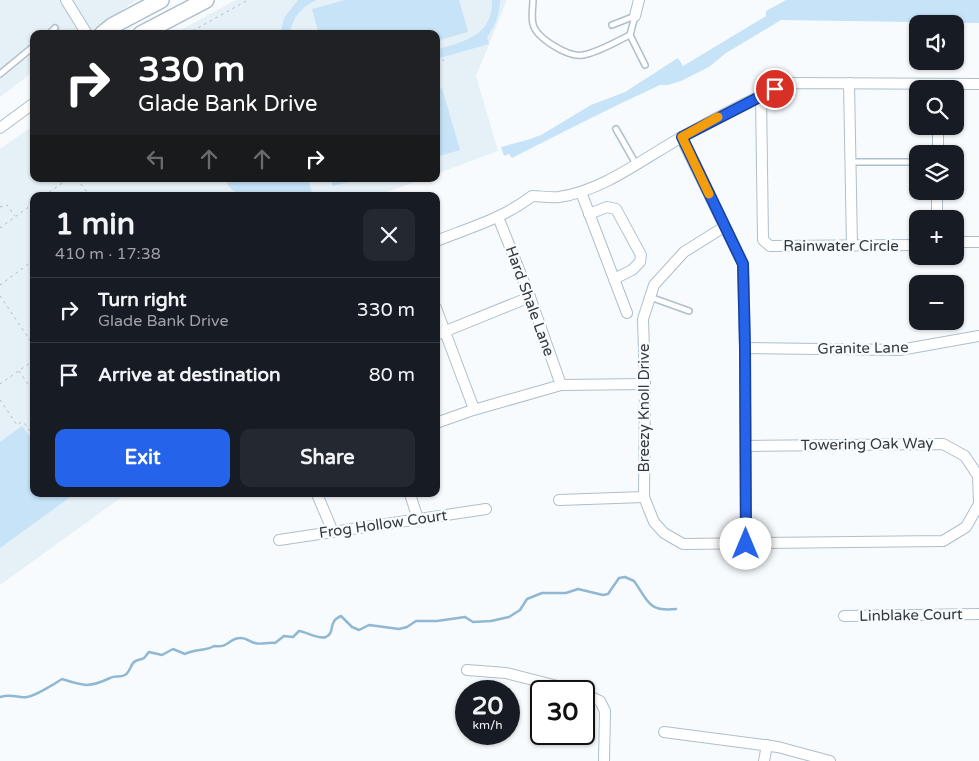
<!DOCTYPE html>
<meta charset="utf-8">
<style>
body{margin:0;font-family:"Varela Round",sans-serif;background:#242831;color:#f1f3f6;height:100vh;display:flex;flex-direction:column;font-size:19px;white-space:nowrap}
*{box-sizing:border-box;margin:0}
p{font-size:16px;color:#9ea1a6}
.icon{flex:none;width:28px;height:28px;fill:none;stroke:currentColor;stroke-width:2;stroke-linecap:round;stroke-linejoin:round}
.map{position:relative;flex:1;overflow:hidden}
.details{position:absolute;left:30px;top:192px;width:410px;height:305px;display:flex;flex-direction:column;background:#171b24;border-radius:10px;box-shadow:0 1px 4px #0004}
.details>*{flex:none}
.top-card{position:absolute;left:30px;top:30px;width:410px;height:152px;border-radius:10px;box-shadow:0 1px 4px #0004;background:#202124;color:#fff;overflow:hidden}
.buttons{position:absolute;left:909px;top:15px;display:grid;gap:10px}
.buttons a{display:grid;place-items:center;width:55px;height:55px;border-radius:10px;background:#171b24;box-shadow:0 1px 4px #0004;font-size:25px}
.speed{position:absolute;left:455px;top:680px;display:flex;gap:10px;font-size:25px;font-weight:700;text-align:center}
.speed>*{display:grid;place-content:center;width:65px;height:65px;border-radius:50%;background:#171b24;box-shadow:0 1px 4px #0004;line-height:1}
.speed small{font-size:12px;font-weight:400}
.speed .limit{border:2px solid #111;border-radius:8px;background:#fff;color:#111}
.pin{position:absolute;display:grid;place-items:center;width:42px;height:42px;color:#fff;margin:-21px;border:2px solid #fff;border-radius:50%;box-shadow:0 1px 5px #0007}
.me{position:absolute;width:55px;margin:-28px;rotate:0deg;stroke-linejoin:round;filter:drop-shadow(0 0 4px #0008)}
.turn{display:flex;align-items:center;gap:18px;height:105px;padding:0 25px;font-size:22px}
.turn .icon{width:65px;height:65px;stroke-width:2.5}
.turn b{display:block;font-size:35px;line-height:42px}
.lanes{display:flex;align-items:center;height:48px;padding:0 25px;background:#0003;justify-content:center;gap:25px;direction:ltr}
.lanes .off{opacity:.35}
.round{display:grid;place-items:center;flex:none;width:52px;height:52px;border-radius:10px;background:#242831}
.headline{display:flex;align-items:center;justify-content:space-between;height:85px;padding:0 25px}
h1{font-size:30px;font-weight:700;line-height:38px}
.action{display:flex;gap:10px;margin-top:auto;padding:10px 25px}
.action a{flex:1;height:58px;border-radius:10px;background:#2563eb;color:#fff;font-size:20px;font-weight:700;line-height:58px;text-align:center}
.action a+a{background:#242831;color:#f1f3f6}
ul{padding:0;list-style:none}
li{display:flex;align-items:center;gap:15px;height:65px;padding:0 25px;border-top:1px solid #363941}
li div{flex:1}
li b{display:block;font-size:19px}
li em{font-style:normal}
.map>svg:first-child{display:block}
.built{fill:#e6f0f7}
.green{fill:#c6e3f8}
.lines{fill:none;stroke-linecap:round;stroke-linejoin:round}
.stream{stroke:#91b8d3;stroke-width:2.5}
.lane-casing{stroke:#aebfcc;stroke-width:8}
.street-casing{stroke:#aebfcc;stroke-width:12}
.secondary-casing{stroke:#aebfcc;stroke-width:18}
.path{stroke:#b5babd;stroke-width:1;stroke-dasharray:2.5 4;stroke-linecap:butt}
.lane{stroke:#fff;stroke-width:5}
.street{stroke:#fff;stroke-width:10}
.secondary{stroke:#fff;stroke-width:15}
.route-casing{stroke:#184099;stroke-width:12}
.route{stroke:#2563eb;stroke-width:9}
.slow{stroke:#f59e0b;stroke-width:9}
.labels{text-anchor:middle;dominant-baseline:central;stroke-width:5;stroke-linejoin:round;paint-order:stroke}
.street-label{font-size:15px;fill:#32393e;stroke:#f7fbfd}
</style>
<div class="map">
<svg width="979" height="761" viewBox="0 0 979 761">
<rect width="100%" height="100%" fill="#f7fbfd"/>
<g class="built">
<polygon points="0,0 137,0 84,34 34,34 34,71 0,97"/>
<polygon points="236,0 507,0 476,76 498,151 436,174 436,34 173,34"/>
<polygon points="34,125 34,179 423,179 376,196 34,196 34,494 126,494 0,585 0,149"/>
</g>
<g class="green">
<path d="M298,0h19c-16,6 -24,18 -28,34h-9l4,-16z"/>
<polygon points="345,0 459,0 468,32 436,41 436,34 319,34 312,9"/>
<path d="M492,0h8c0,14 -5,26 -13,37l2,7 -53,15v-9c29,-9 57,-14 56,-50z"/>
<path d="M786,0h193v23l-198,-3 -55,33 -17,14 -28,14 -13,4h-8c-50,23 -99,48 -148,73l-3,-4 -5,2 -3,-9 26,-7 14,-5 50,-30 34,-13 53,-34 5,8 83,-50v-5z"/>
<polygon points="442,88 460,150 436,157 436,90"/>
<polygon points="225,179 308,179 313,196 240,196 229,187"/>
<polygon points="331,179 360,179 333,186"/>
<polygon points="22,426 34,442 34,494 73,495 0,548 0,442"/>
</g>
<g class="lines">
<path class="stream" d="M0,697c13,-4 19,2 27,0 8,-1 29,-14 35,-18 22,7 27,9 48,-1 5,-3 10,0 15,-3 5,-3 5,-9 9,-13 3,-3 7,-2 10,-4 2,-2 3,-4 5,-6l13,3 11,-6 12,5c10,-5 21,-3 29,-8 16,2 15,-8 26,-8 5,-1 10,4 15,5 6,2 13,-1 20,0l9,-7 9,1 6,-6c8,1 20,9 27,6 10,-5 1,-15 15,-21l11,11 7,3 10,-5 30,4 8,-2 9,-6h21l28,-4 8,5 18,-1 18,-4 11,-7 7,-11 15,-6h24l12,-4 25,6 5,-1 11,-16 6,-1 9,4c14,19 13,31 42,28"/>
<g class="lane-casing">
<g id="lane">
<path d="M533,0c0,7 -2,16 0,24 3,14 36,34 50,31 16,-3 32,-13 47,-20"/>
<polyline points="635,16 630,35 645,65"/>
<polyline points="612,25 635,16"/>
<polyline points="49,34 55,28"/>
<polyline points="0,74 34,46"/>
<polyline points="616,129 636,164"/>
<polyline points="851,162 918,162"/>
<polyline points="650,297 689,311"/>
</g>
</g>
<g class="street-casing">
<g id="street">
<polyline points="66,0 87,34"/>
<polyline points="635,16 639,0"/>
<polyline points="849,83 852,246"/>
<polyline points="761,95 763,240 770,246 918,245"/>
<polyline points="0,128 34,103"/>
<polyline points="681,137 743,264 745,348 746,544"/>
<polyline points="938,154 938,126"/>
<polyline points="581,192 627,313"/>
<polyline points="589,214 607,207 616,209 641,255 640,262 632,270 614,279"/>
<polyline points="498,217 530,297 561,385"/>
<polyline points="937,219 937,191"/>
<polyline points="724,227 684,252 654,285 643,319 645,384 644,497 654,522 664,533 683,544 943,541 966,527 979,504"/>
<path d="M436,241c33,-13 68,-23 96,-45 8,0 18,2 27,1 44,-6 85,-39 123,-60 35,-20 70,-38 106,-54l191,1"/>
<polyline points="955,242 979,242"/>
<polyline points="436,308 474,409"/>
<polyline points="436,335 530,297"/>
<polyline points="745,348 900,350 979,336"/>
<polyline points="436,423 470,411 561,385 645,384"/>
<polyline points="746,446 943,444 965,456 978,476 979,502"/>
<polyline points="317,494 333,532"/>
<polyline points="410,494 418,519"/>
<polyline points="559,500 644,497"/>
<polyline points="279,540 486,509"/>
<polyline points="844,616 979,614"/>
<polyline points="467,670 506,673 577,691"/>
<polyline points="584,694 600,701 605,711 604,761"/>
<polyline points="664,732 778,747 830,761"/>
<polyline points="764,761 767,745"/>
</g>
</g>
<g class="secondary-casing">
<g id="secondary">
<polyline points="102,34 112,26 161,0"/>
<polyline points="141,34 206,0"/>
</g>
</g>
<g class="path">
<polyline points="187,34 248,0"/>
<polyline points="436,62 444,60"/>
<polyline points="77,179 90,196"/>
<polyline points="44,196 68,179"/>
<polyline points="0,207 7,205 15,216"/>
<polyline points="0,228 34,203"/>
<polyline points="0,285 34,260"/>
<polyline points="0,296 34,346"/>
<polyline points="19,371 34,393"/>
<polyline points="0,384 34,360"/>
<polyline points="0,400 17,425 21,422 24,423 34,437"/>
</g>
<use href="#lane" class="lane"/>
<use href="#street" class="street"/>
<use href="#secondary" class="secondary"/>
</g>
<g class="lines">
<g class="route-casing">
<polyline id="route" points="746,544 745,348 743,264 682,137 775,89"/>
</g>
<use href="#route" class="route"/>
<polyline class="slow" points="709,194 682,137 718,117"/>
</g>
<g class="labels">
<g class="street-label">
<text x="841" y="246">Rainwater Circle</text>
<text transform="translate(530 301) rotate(70)">Hard Shale Lane</text>
<text transform="translate(863 348) rotate(-1)">Granite Lane</text>
<text transform="translate(644 408) rotate(-90)">Breezy Knoll Drive</text>
<text transform="translate(867 444) rotate(-1)">Towering Oak Way</text>
<text transform="translate(383 524) rotate(-8)">Frog Hollow Court</text>
<text transform="translate(911 615) rotate(-1)">Linblake Court</text>
</g>
</g>
</svg>
<div class="buttons">
<a><svg class="icon" aria-label="sound" viewBox="0 0 24 24"><path d="M4 9h4l5-4v14l-5-4H4zM17 9q2 3 0 6"/></svg></a>
<a><svg class="icon" aria-label="search" viewBox="0 0 24 24"><circle cx="10" cy="10" r="6"/><path d="M15 15l6 6"/></svg></a>
<a><svg class="icon" aria-label="layers" viewBox="0 0 24 24"><path d="M12 4l9 5-9 5-9-5zM3 14l9 5 9-5"/></svg></a>
<a>+</a>
<a>−</a>
</div>
<div class="speed"><div>20<small>km/h</small></div><div class="limit">30</div></div>
<div class="pin" style="left:775px;top:89px;background:#d93025"><svg class="icon" aria-label="arrive" viewBox="0 0 24 24"><path d="M6 21V4h12l-3 4 3 4H6"/></svg></div>
<svg class="me" style="left:746px;top:544px" viewBox="-20 -20 40 40"><circle r="19" fill="#fff"/><path d="M0-13L10 11 0 6-10 11z" fill="#2563eb"/></svg>
<div class="top-card">
<div class="turn"><svg class="icon" aria-label="right" viewBox="0 0 24 24"><path d="M7 20v-9h11M14 6l5 5-5 5"/></svg><div><b>330 m</b>Glade Bank Drive</div></div>
<div class="lanes"><svg class="icon off" aria-label="left" viewBox="0 0 24 24"><path d="M17 20v-9H6M10 6l-5 5 5 5"/></svg><svg class="icon off" aria-label="ahead" viewBox="0 0 24 24"><path d="M12 20V5M6 11l6-6 6 6"/></svg><svg class="icon off" aria-label="ahead" viewBox="0 0 24 24"><path d="M12 20V5M6 11l6-6 6 6"/></svg><svg class="icon" aria-label="right" viewBox="0 0 24 24"><path d="M7 20v-9h11M14 6l5 5-5 5"/></svg></div>
</div>
<section class="details">
<div class="headline"><div><h1>1 min</h1><p>410 m · 17:38</p></div><a class="round"><svg class="icon" aria-label="close" viewBox="0 0 24 24"><path d="M6 6l12 12M18 6L6 18"/></svg></a></div>
<ul>
<li><svg class="icon" aria-label="right" viewBox="0 0 24 24"><path d="M7 20v-9h11M14 6l5 5-5 5"/></svg><div><b>Turn right</b><p>Glade Bank Drive</p></div><em>330 m</em></li>
<li><svg class="icon" aria-label="arrive" viewBox="0 0 24 24"><path d="M6 21V4h12l-3 4 3 4H6"/></svg><div><b>Arrive at destination</b></div><em>80 m</em></li>
</ul>
<div class="action"><a>Exit</a><a>Share</a></div>
</section>
</div>
